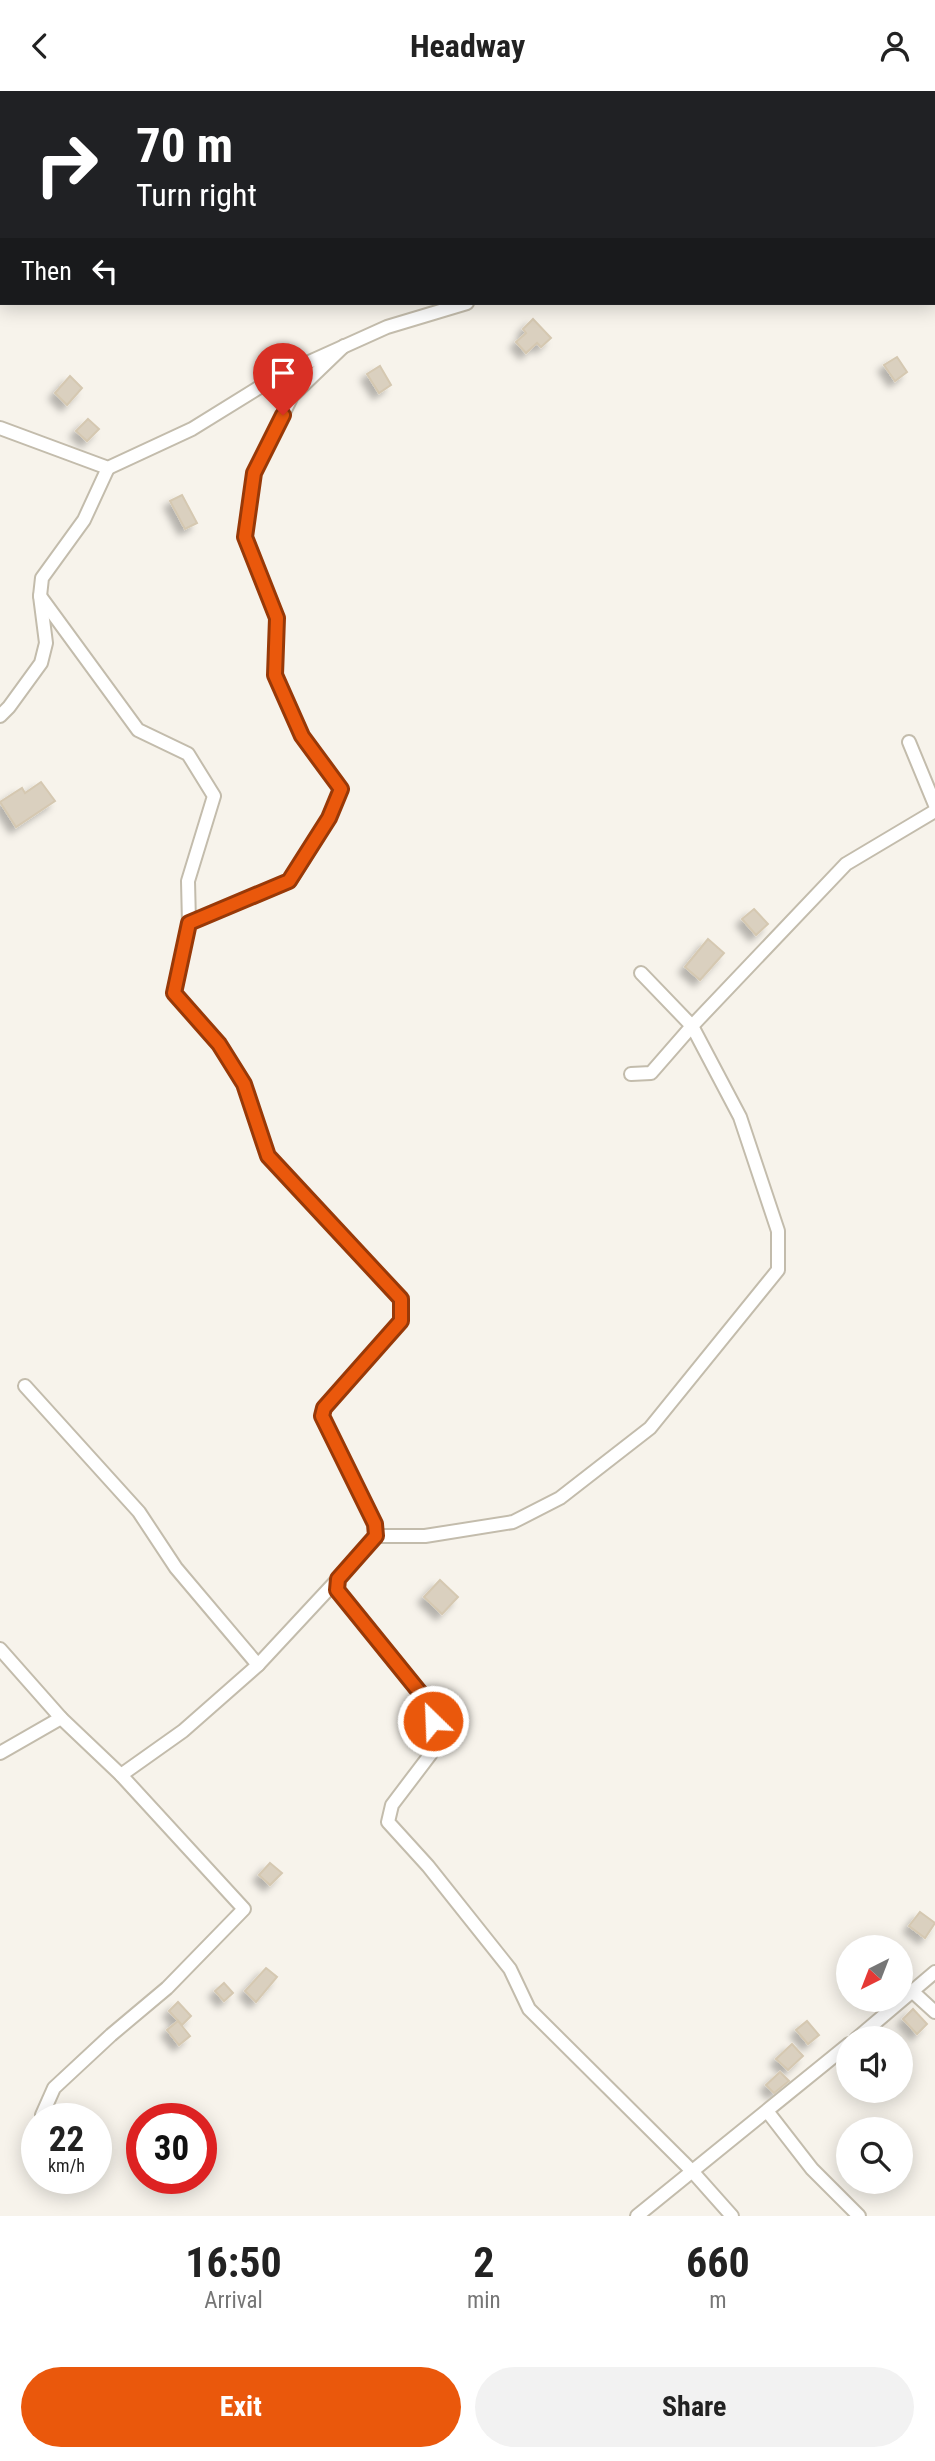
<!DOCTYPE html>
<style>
body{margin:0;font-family:"Roboto Condensed",sans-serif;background:#f2f2f2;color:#222;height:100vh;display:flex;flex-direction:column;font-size:26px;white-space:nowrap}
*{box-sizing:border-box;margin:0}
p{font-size:23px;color:#767676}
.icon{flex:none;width:38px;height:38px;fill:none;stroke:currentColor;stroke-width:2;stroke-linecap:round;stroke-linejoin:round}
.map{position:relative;height:2125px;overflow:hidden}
.drawer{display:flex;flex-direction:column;background:#fff;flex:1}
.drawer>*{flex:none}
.banner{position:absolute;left:0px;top:0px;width:936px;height:214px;box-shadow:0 4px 18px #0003;background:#202124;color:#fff;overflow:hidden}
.needle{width:46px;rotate:222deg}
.controls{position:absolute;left:836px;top:1844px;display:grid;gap:14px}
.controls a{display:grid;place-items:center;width:77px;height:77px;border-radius:50%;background:#fff;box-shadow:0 4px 18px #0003;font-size:35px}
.speed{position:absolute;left:21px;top:2012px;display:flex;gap:14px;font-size:35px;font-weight:700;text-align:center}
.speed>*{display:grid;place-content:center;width:91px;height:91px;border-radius:50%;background:#fff;box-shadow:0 4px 18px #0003;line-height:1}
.speed small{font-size:18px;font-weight:400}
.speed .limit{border:10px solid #d22;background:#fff;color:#111}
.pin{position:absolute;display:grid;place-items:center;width:60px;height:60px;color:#fff;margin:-72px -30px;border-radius:50% 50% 50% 0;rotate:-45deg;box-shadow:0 0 7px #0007}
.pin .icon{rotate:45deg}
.me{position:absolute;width:77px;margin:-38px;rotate:336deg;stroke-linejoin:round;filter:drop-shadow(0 0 5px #0008)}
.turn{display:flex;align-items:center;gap:24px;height:147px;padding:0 21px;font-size:32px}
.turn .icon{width:91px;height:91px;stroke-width:2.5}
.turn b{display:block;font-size:49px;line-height:60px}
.then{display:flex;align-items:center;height:66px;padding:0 21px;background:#0003;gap:14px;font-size:26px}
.eta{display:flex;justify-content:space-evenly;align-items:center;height:119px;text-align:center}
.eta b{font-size:42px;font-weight:700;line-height:49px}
.primary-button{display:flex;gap:14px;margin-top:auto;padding:14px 21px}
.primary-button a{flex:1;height:80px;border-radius:42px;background:#ea580c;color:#fff;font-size:28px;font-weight:700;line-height:80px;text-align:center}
.primary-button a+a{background:#f2f2f2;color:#222}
header{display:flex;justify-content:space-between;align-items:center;height:91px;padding:0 21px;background:#fff;font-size:32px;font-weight:700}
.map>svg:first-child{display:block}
.building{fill:#dad0bf;stroke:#d5c8b1;stroke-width:2;filter:url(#shadow)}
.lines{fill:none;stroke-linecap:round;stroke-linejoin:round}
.minor-casing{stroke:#c3bcac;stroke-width:16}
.minor{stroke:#fff;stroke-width:12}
.route-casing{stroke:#983908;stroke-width:18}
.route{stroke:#ea580c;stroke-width:12}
</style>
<header><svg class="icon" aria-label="back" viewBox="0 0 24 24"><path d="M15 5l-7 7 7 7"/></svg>Headway<svg class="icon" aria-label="person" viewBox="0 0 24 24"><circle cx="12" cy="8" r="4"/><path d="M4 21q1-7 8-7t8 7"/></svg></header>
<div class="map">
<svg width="935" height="2125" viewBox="0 0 935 2125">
<defs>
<filter id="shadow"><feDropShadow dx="-6" dy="6" stdDeviation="3.5" flood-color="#0004"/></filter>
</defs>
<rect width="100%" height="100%" fill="#f7f3eb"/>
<g class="building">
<polygon points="533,228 551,247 541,256 537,252 526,262 516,251 526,242 523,238"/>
<polygon points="897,266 907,281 895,290 884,274"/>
<polygon points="380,275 391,294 379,302 367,283"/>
<polygon points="70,285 82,297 67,314 55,302"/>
<polygon points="88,328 99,338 87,350 76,340"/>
<polygon points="182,404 197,432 185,438 170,410"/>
<polygon points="41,691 55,710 16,736 0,711 22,697 25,702"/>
<polygon points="754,818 768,833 756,844 742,828"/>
<polygon points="708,848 724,862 700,889 685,876"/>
<polygon points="440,1489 458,1506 442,1523 424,1506"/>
<polygon points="270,1772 282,1782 270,1794 259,1784"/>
<polygon points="920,1821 935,1832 925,1847 909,1835"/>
<polygon points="266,1877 277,1886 256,1911 245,1900"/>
<polygon points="224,1892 233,1902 224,1910 215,1900"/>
<polygon points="178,1911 191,1925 182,1934 169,1920"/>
<polygon points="913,1918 927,1933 917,1943 903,1928"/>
<polygon points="178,1930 190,1945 179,1954 167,1939"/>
<polygon points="807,1930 819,1944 808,1953 796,1939"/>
<polygon points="792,1953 803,1965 788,1979 776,1968"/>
<polygon points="780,1981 789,1990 774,2002 766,1994"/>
</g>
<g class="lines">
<g class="minor-casing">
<g id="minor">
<polyline points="934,20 935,20"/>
<polyline points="344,255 292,305 254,382 245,446 277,527 275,584 302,645 341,698 329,727 290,790 189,832 174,902 219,953 244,993 268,1065 401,1208 401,1230 324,1317 322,1325 375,1433 376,1445 338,1488 337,1499 427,1609 439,1652 392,1714 388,1731 428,1775 510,1878 529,1918 692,2080 732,2125"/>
<polyline points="0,337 108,377 192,338 276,286 387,236 467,212"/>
<polyline points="40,505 138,639 188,663 214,705 188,790 189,832"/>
<polyline points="0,625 9,616 41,572 46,552 40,505 42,487 84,429 108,377"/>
<polyline points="909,651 935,714"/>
<polyline points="631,983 651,982 692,935 846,773 935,720"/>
<polyline points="25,1295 139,1421 176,1477 258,1574"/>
<polyline points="376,1445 425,1445 513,1431 560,1407 650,1337 778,1179 778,1140 740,1026 692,935 641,882"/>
<polyline points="0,1558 61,1627 121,1684 244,1818 167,1897 111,1944 54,1997 42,2024"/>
<polyline points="0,1662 61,1627"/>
<polyline points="121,1684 183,1640 258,1574 338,1488"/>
<polyline points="913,1901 935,1921"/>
<polyline points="856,1948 935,1881"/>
<polyline points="767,2020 812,2078 859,2125"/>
<polyline points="637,2125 849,1953"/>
</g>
</g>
<use href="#minor" class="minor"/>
</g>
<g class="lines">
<g class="route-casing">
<polyline id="route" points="283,324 254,382 245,446 277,527 275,584 302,645 341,698 329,727 289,790 189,832 174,902 219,953 244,993 268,1065 401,1208 401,1230 324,1317 322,1325 375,1433 376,1445 338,1488 337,1499 426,1609 433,1630"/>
</g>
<use href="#route" class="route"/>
</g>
</svg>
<div class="controls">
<a><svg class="needle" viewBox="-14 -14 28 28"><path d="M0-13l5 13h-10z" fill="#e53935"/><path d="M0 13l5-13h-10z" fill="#767676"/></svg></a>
<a><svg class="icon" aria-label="sound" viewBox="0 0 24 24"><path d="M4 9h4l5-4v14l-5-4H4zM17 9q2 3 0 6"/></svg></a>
<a><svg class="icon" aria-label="search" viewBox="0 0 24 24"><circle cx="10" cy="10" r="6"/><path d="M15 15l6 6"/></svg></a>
</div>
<div class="speed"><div>22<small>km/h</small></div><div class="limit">30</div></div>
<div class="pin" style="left:283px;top:324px;background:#d93025"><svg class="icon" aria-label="arrive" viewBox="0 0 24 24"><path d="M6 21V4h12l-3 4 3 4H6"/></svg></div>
<svg class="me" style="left:433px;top:1630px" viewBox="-20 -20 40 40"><circle r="17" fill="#ea580c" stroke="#fff" stroke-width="3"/><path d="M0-11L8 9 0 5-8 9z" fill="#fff"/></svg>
<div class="banner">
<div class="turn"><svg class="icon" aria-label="right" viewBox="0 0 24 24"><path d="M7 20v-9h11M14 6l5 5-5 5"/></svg><div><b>70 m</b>Turn right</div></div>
<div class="then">Then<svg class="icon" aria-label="left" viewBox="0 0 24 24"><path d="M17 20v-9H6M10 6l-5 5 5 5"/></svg></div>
</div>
</div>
<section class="drawer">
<div class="eta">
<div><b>16:50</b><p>Arrival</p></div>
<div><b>2</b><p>min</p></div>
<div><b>660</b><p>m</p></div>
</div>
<div class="primary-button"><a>Exit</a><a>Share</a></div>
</section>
